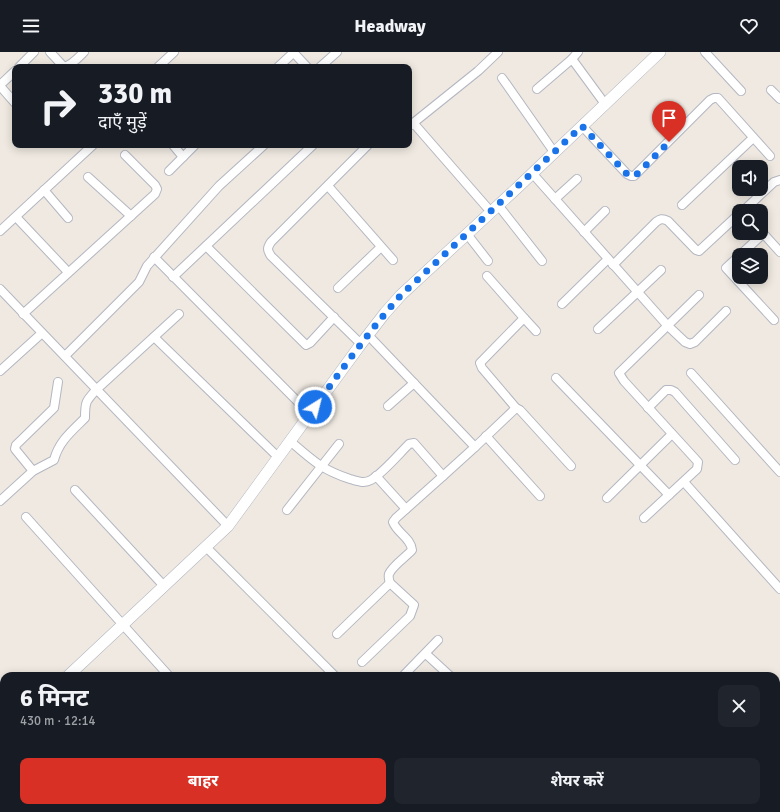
<!DOCTYPE html>
<html lang="hi">
<meta charset="utf-8">
<style>
body{margin:0;font-family:Signika,"Noto Sans Devanagari",sans-serif;background:#20242c;color:#f1f3f6;height:100vh;display:flex;flex-direction:column;font-size:15px;white-space:nowrap}
*{box-sizing:border-box;margin:0}
p{font-size:13px;color:#9ea1a6}
.icon{flex:none;width:22px;height:22px;fill:none;stroke:currentColor;stroke-width:2;stroke-linecap:round;stroke-linejoin:round}
.map{position:relative;flex:1;overflow:hidden}
.sheet{position:absolute;left:0px;top:620px;width:780px;height:140px;display:flex;flex-direction:column;background:#171b24;border-radius:12px 12px 0 0;box-shadow:0 2px 10px #0003}
.sheet>*{flex:none}
.hud{position:absolute;left:12px;top:12px;width:400px;height:84px;border-radius:8px;box-shadow:0 2px 10px #0003;background:#171b24;color:#f1f3f6;overflow:hidden}
.buttons{position:absolute;left:732px;top:108px;display:grid;gap:8px}
.buttons a{display:grid;place-items:center;width:36px;height:36px;border-radius:8px;background:#171b24;box-shadow:0 2px 10px #0003;font-size:20px}
.pin{position:absolute;display:grid;place-items:center;width:34px;height:34px;color:#fff;margin:-41px -17px;border-radius:50% 50% 50% 0;rotate:-45deg;box-shadow:0 0 4px #0007}
.pin .icon{rotate:45deg}
.me{position:absolute;width:44px;margin:-22px;rotate:36deg;stroke-linejoin:round;filter:drop-shadow(0 0 3px #0008)}
.turn{display:flex;align-items:center;gap:14px;height:84px;padding:0 20px;font-size:18px}
.turn .icon{width:52px;height:52px;stroke-width:2.5}
.turn b{display:block;font-size:28px;line-height:34px}
.round{display:grid;place-items:center;flex:none;width:42px;height:42px;border-radius:8px;background:#20242c}
.overview{display:flex;align-items:center;justify-content:space-between;height:68px;padding:0 20px}
h1{font-size:24px;font-weight:700;line-height:30px}
.button{display:flex;gap:8px;margin-top:auto;padding:8px 20px}
.button a{flex:1;height:46px;border-radius:8px;background:#d93025;color:#fff;font-size:16px;font-weight:700;line-height:46px;text-align:center}
.button a+a{background:#20242c;color:#f1f3f6}
header{display:flex;justify-content:space-between;align-items:center;height:52px;padding:0 20px;background:#171b24;font-size:18px;font-weight:700}
.map>svg:first-child{display:block}
.lines{fill:none;stroke-linecap:round;stroke-linejoin:round}
.street-casing{stroke:#b4b7c1;stroke-width:10}
.secondary-casing{stroke:#b4b7c1;stroke-width:12}
.path{stroke:#c9c9c9;stroke-width:1.5;stroke-dasharray:3 2;stroke-linecap:butt}
.street{stroke:#fff;stroke-width:8}
.secondary{stroke:#fff;stroke-width:11}
.route{stroke:#1a73e8;stroke-width:7;stroke-dasharray:0 12.6}
</style>
<header><svg class="icon" aria-label="menu" viewBox="0 0 24 24"><path d="M4 6h16M4 12h16M4 18h16"/></svg>Headway<svg class="icon" aria-label="heart" viewBox="0 0 24 24"><path d="M12 20l-8-8c-3-5 5-10 8-4 3-6 11-1 8 4z"/></svg></header>
<div class="map">
<svg width="780" height="760" viewBox="0 0 780 760">
<rect width="100%" height="100%" fill="#efe9e1"/>
<g class="lines">
<g class="street-casing">
<g id="street">
<path d="M50,0l14,15c8,-2 15,-10 20,-15"/>
<polyline points="293,0 307,15"/>
<polyline points="705,0 741,39"/>
<polyline points="572,7 578,0"/>
<polyline points="19,15 34,0"/>
<polyline points="158,15 174,0"/>
<polyline points="278,15 293,1"/>
<polyline points="320,15 337,0"/>
<polyline points="502,26 554,100"/>
<polyline points="0,33 15,19"/>
<polyline points="0,34 15,51"/>
<polyline points="537,37 572,7 605,52"/>
<polyline points="771,38 780,47"/>
<polyline points="409,71 416,74 491,160"/>
<polyline points="412,72 478,19 498,0"/>
<polyline points="582,74 627,122 631,124 634,124 710,48 714,46 718,46 770,104"/>
<polyline points="173,93 183,105"/>
<polyline points="169,119 195,93"/>
<polyline points="532,121 667,273 685,290 690,292 695,290 726,259"/>
<polyline points="88,125 131,164"/>
<polyline points="328,134 393,208"/>
<polyline points="44,138 68,166"/>
<polyline points="555,147 577,127"/>
<polyline points="498,153 542,209"/>
<polyline points="682,153 753,86"/>
<polyline points="743,159 774,130 780,128"/>
<polyline points="16,165 68,220"/>
<polyline points="0,179 93,93"/>
<polyline points="761,179 780,200"/>
<polyline points="584,180 605,159"/>
<polyline points="467,182 488,209"/>
<polyline points="206,194 306,293 310,291 334,265"/>
<polyline points="740,203 763,182"/>
<polyline points="739,204 726,216 774,268"/>
<polyline points="154,205 310,362"/>
<path d="M613,213l43,-43c4,-3 6,-4 12,-1l28,29 3,1 40,-37"/>
<polyline points="487,224 524,266 480,311 482,316 516,356"/>
<polyline points="173,225 313,93"/>
<polyline points="338,236 381,195"/>
<polyline points="0,237 228,474"/>
<polyline points="562,252 608,207"/>
<polyline points="23,262 155,142 157,137 155,133 125,103"/>
<polyline points="524,266 536,279"/>
<polyline points="598,277 661,218"/>
<polyline points="368,283 475,395 443,424"/>
<polyline points="154,285 278,405"/>
<path d="M361,292l-90,-88c-4,-6 -4,-8 0,-14l97,-97"/>
<polyline points="65,304 139,230 147,214 219,134 264,93"/>
<polyline points="0,319 42,281"/>
<polyline points="691,321 780,420"/>
<polyline points="556,326 669,443"/>
<polyline points="388,354 414,331"/>
<polyline points="648,356 666,338 671,338 675,340 735,408"/>
<polyline points="486,384 540,444"/>
<path d="M290,389c22,19 32,29 60,38 7,2 14,5 21,1 12,-7 27,-25 38,-36l5,-1 29,33 -47,42 -3,4c4,11 18,16 19,28 -5,6 -20,16 -23,24 -1,3 0,6 1,9l24,22 -4,11 -48,46"/>
<polyline points="475,395 516,356 520,358 571,414"/>
<polyline points="33,419 15,397 16,393 54,356 58,330"/>
<polyline points="376,424 406,457"/>
<polyline points="684,430 780,537"/>
<polyline points="75,438 164,534"/>
<polyline points="607,446 672,382"/>
<path d="M0,449l33,-30 21,-11c5,-19 18,-29 31,-42 0,-17 1,-17 12,-29l82,-75"/>
<polyline points="287,458 339,392"/>
<polyline points="26,465 169,624"/>
<polyline points="644,466 697,417 698,410 624,329 619,321 699,243"/>
<polyline points="206,495 335,624"/>
<polyline points="337,582 390,531"/>
<polyline points="426,602 450,624"/>
<polyline points="403,624 438,588"/>
<polyline points="0,640 4,645"/>
<polyline points="776,671 780,667"/>
<polyline points="107,756 111,760"/>
<polyline points="290,756 294,760"/>
<polyline points="441,756 444,760"/>
<polyline points="381,760 386,756"/>
</g>
</g>
<g class="secondary-casing">
<g id="secondary">
<polyline points="68,624 228,474 361,292 385,261 401,243 517,136 660,0"/>
<polyline points="0,688 4,684"/>
</g>
</g>
<polyline class="path" points="682,760 687,756"/>
<use href="#street" class="street"/>
<use href="#secondary" class="secondary"/>
</g>
<g class="lines">
<path class="route" d="M315,355c27,-38 55,-77 86,-112l181,-169 45,48c4,3 7,3 11,-1l31,-31"/>
</g>
</svg>
<div class="buttons">
<a><svg class="icon" aria-label="sound" viewBox="0 0 24 24"><path d="M4 9h4l5-4v14l-5-4H4zM17 9q2 3 0 6"/></svg></a>
<a><svg class="icon" aria-label="search" viewBox="0 0 24 24"><circle cx="10" cy="10" r="6"/><path d="M15 15l6 6"/></svg></a>
<a><svg class="icon" aria-label="layers" viewBox="0 0 24 24"><path d="M12 4l9 5-9 5-9-5zM3 14l9 5 9-5"/></svg></a>
</div>
<div class="pin" style="left:669px;top:90px;background:#d93025"><svg class="icon" aria-label="arrive" viewBox="0 0 24 24"><path d="M6 21V4h12l-3 4 3 4H6"/></svg></div>
<svg class="me" style="left:315px;top:355px" viewBox="-20 -20 40 40"><circle r="17" fill="#1a73e8" stroke="#fff" stroke-width="3"/><path d="M0-11L8 9 0 5-8 9z" fill="#fff"/></svg>
<div class="hud">
<div class="turn"><svg class="icon" aria-label="right" viewBox="0 0 24 24"><path d="M7 20v-9h11M14 6l5 5-5 5"/></svg><div><b>330 m</b>दाएँ मुड़ें</div></div>
</div>
<section class="sheet">
<div class="overview"><div><h1>6 मिनट</h1><p>430 m · 12:14</p></div><a class="round"><svg class="icon" aria-label="close" viewBox="0 0 24 24"><path d="M6 6l12 12M18 6L6 18"/></svg></a></div>
<div class="button"><a>बाहर</a><a>शेयर करें</a></div>
</section>
</div>
